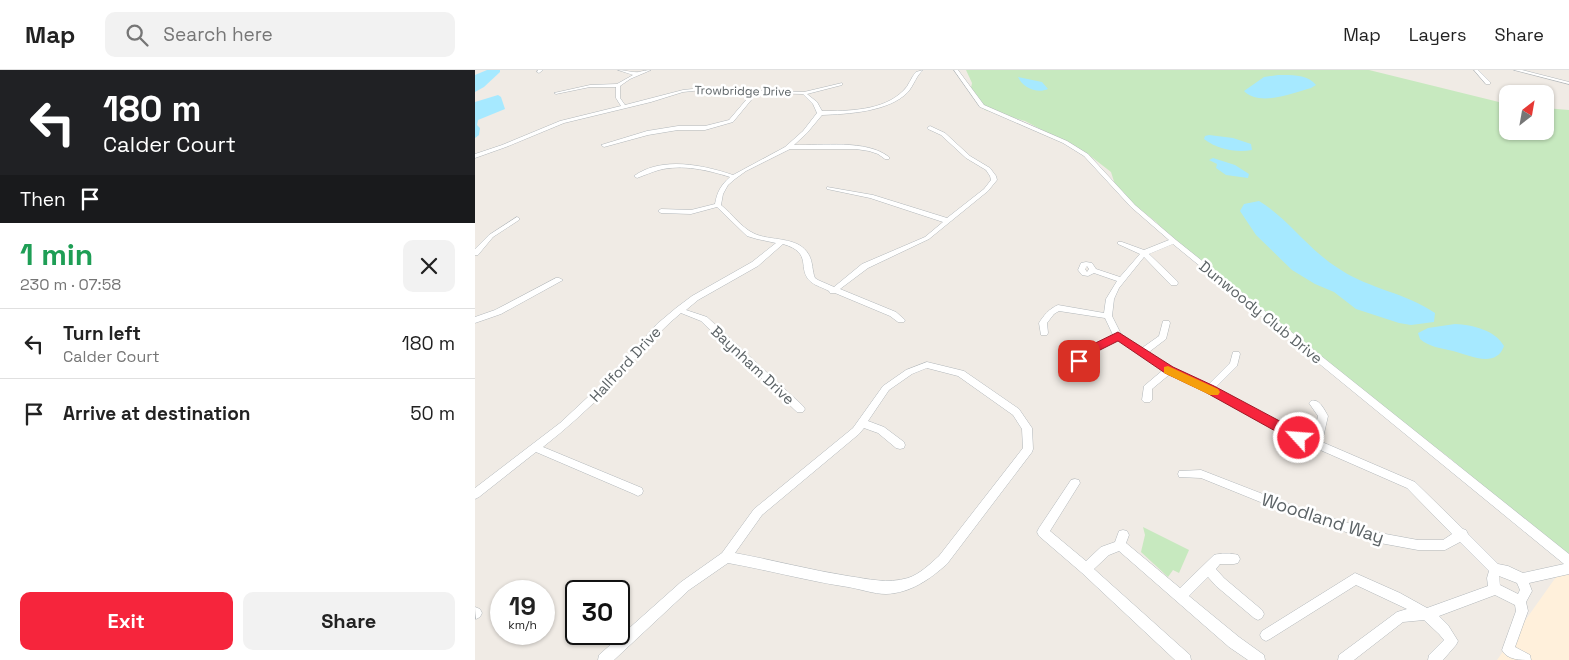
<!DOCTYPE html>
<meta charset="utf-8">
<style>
body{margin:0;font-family:"Space Grotesk",sans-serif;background:#f2f2f2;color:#222;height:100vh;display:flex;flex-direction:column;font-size:19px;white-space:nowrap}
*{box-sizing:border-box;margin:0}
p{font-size:16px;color:#767676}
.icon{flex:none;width:28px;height:28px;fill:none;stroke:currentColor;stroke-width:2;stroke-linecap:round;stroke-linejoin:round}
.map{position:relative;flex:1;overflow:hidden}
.side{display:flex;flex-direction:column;background:#fff;width:475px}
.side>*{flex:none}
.guide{background:#202124;color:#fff;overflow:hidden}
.needle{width:32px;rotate:31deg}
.controls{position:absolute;left:1024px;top:15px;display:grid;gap:10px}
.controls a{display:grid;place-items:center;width:55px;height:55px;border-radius:10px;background:#fff;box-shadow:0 1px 4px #0004;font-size:25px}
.speed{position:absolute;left:15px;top:510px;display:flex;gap:10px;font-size:25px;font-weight:700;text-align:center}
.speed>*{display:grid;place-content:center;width:65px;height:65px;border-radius:50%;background:#fff;box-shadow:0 1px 4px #0004;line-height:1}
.speed small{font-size:12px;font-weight:400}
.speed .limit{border:2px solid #111;border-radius:8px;background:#fff;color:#111}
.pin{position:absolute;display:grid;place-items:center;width:42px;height:42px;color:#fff;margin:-21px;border-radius:10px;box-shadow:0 2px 8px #0006}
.me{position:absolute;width:55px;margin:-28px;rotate:296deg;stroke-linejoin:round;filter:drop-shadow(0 0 4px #0008)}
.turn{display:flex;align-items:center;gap:18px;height:105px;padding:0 20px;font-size:22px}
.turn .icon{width:65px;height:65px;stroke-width:2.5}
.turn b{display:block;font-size:35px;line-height:42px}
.then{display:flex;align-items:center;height:48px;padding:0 20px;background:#0003;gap:10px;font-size:19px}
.round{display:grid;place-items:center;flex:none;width:52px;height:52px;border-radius:10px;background:#f2f2f2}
.head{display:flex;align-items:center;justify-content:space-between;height:85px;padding:0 20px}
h1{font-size:30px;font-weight:600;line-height:38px;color:#1e9e55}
.cta{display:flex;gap:10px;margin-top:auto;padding:10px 20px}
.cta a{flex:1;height:58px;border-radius:10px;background:#f6253c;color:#fff;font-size:20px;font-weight:600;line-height:58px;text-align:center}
.cta a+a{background:#f2f2f2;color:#222}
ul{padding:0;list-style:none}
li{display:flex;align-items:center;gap:15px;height:70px;padding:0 20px;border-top:1px solid #e0e0e0}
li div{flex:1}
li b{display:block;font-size:19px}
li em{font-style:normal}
header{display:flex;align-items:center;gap:30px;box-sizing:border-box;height:70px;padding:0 25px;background:#fff;border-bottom:1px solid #e0e0e0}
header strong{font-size:24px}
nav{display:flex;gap:28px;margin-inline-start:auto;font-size:18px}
.search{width:350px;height:45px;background:#f2f2f2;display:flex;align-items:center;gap:12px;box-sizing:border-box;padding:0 18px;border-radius:10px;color:#767676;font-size:19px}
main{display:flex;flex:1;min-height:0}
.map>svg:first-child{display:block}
.commercial{fill:#fff0db}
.green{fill:#c7e9bf}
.water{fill:#a6e9ff}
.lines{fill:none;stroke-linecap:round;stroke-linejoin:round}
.minor-casing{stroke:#b2b7ba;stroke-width:1}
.minor{fill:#fff;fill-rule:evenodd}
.route{fill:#f6253c;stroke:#a01827}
.slow{fill:#f59e0b}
.labels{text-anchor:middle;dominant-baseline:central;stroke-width:5;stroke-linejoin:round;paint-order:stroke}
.far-street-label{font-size:12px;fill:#5c6366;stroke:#fff}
.street-label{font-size:15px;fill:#5c6366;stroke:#fff}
.near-street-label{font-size:18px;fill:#5c6366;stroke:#fff}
</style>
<header>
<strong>Map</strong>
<div class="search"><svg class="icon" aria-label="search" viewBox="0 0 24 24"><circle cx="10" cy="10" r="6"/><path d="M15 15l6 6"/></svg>Search here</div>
<nav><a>Map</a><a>Layers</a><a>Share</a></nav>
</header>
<main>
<section class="side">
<div class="guide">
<div class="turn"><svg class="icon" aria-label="left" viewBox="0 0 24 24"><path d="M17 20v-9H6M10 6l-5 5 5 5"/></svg><div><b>180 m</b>Calder Court</div></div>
<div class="then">Then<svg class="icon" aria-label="arrive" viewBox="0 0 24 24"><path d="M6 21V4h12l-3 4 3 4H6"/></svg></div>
</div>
<div class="head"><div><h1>1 min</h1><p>230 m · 07:58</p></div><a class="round"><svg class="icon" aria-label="close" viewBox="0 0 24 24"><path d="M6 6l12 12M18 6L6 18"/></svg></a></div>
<ul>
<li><svg class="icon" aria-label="left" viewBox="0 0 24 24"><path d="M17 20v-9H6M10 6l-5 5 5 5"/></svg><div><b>Turn left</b><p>Calder Court</p></div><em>180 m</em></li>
<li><svg class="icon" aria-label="arrive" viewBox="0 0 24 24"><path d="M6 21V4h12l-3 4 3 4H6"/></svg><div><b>Arrive at destination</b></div><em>50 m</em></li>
</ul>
<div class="cta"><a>Exit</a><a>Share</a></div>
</section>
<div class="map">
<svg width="1094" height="590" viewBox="0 0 1094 590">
<rect width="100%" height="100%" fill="#f0ebe5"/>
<polygon class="commercial" points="1091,493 1094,495 1094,590 1022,590"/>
<g class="green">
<polygon points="491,0 894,0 1032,34 1032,61 1070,61 1070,38 1094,40 1094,495 976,389 852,295 705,178 681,152 642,121 636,102 614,85 550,51 510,40 495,23 497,13"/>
<polygon points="668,457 714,480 704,503 698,500 693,507 666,482 670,465"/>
</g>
<g class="water">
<polygon points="12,0 25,0 25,2 9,17 0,22 0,5"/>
<path d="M803,5c12,0 30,-1 38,10l-5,3c-19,5 -51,19 -67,3l20,-14z"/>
<path d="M543,7l24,5 6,7c-11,5 -25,-1 -30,-12z"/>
<polygon points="23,25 26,27 30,39 3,50 2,55 5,58 4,65 0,68 0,32"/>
<path d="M734,65l24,3 18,6 1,6c-16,3 -35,-1 -48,-11l1,-3z"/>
<polygon points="738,88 760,95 774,104 773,108 751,105 741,98 742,94 734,90"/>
<path d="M784,131c30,18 50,50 82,69 29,19 65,23 94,43l-1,9 -23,3 -12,-2 -43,-14 -22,-17 -19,-8 -23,-14 -36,-35 -16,-24 4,-7z"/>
<path d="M980,254c18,1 40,6 49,22 -8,23 -35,9 -51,5 -12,-3 -24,-4 -33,-12l-2,-6 10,-5z"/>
</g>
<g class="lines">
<g class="minor-casing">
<g id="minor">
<polygon points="63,0 68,0 64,3 62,2"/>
<path d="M143,0c6,0 15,3 21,2 4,-1 7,-2 12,-2l-21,9 -10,7v12l5,7 58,-15 29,-3 24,3 68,2 38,-9v2l-35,9 10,8 5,9c26,0 61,0 81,-20 6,-5 8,-14 13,-19l7,-2c-7,6 -9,15 -15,22 -19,20 -61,22 -86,23l-15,18 -13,12c28,1 72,-6 95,12v2h-4l-7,-5 -9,-3 -13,-2h-66l-44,22 -11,8 -7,6 -5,9 -2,11c11,9 20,22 32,28 17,9 45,2 56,22 4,7 3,16 6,23l3,2 16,7 28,-23 63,-27 18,-15 -73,-24 -43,-9v-2l46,8 74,23 37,-29 7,-9 -1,-4 -4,-6 -20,-12 -25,-23 -13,-6 -1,-1 3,-2 15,7 25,23 20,12 6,8 1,4 -9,11 -59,48 -61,29 -28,21 56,23 9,8 -1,2h-6l-8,-6 -55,-23h-5l-1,-2c-5,-3 -13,-5 -18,-9 -15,-13 3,-29 -28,-38l-25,22 -60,34 -12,10 21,7 96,89 2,3 -2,3h-6l-96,-91 -20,-8c-28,23 -48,50 -72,75 -21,21 -43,41 -66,59l99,41 1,3 -1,3 -4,2 -4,-2 -98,-42 -57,45 -4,2v-11l85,-65 43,-40 54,-59 19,-16 16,-12 60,-34 24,-19 -19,-4 -10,-3 -30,-29 -26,7 -30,-1 -3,-2 3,-2 30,1 24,-6c2,-12 6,-19 15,-27 -23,-7 -47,-13 -71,-7 -7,2 -14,5 -22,8l-3,-2c28,-20 69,-11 99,-1l52,-28 18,-16 14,-18 -4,-9 -10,-10 -46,-1 -24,29 -28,8h-27l-30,5 -44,12 -3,-2 46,-14 31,-5h27l24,-6 23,-27 -40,-4 -29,3 -32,10 -87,21 -58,24 -31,11v-4l27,-9 58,-24 61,-15 -5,-8v-11h-26l-34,7 -2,-1 36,-8 27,-1 16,-9z"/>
<path d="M479,0h4l26,35 83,36 21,13 47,51 41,35 393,314v20l-40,9 3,8 -6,11 2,9 -13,36 15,8 1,5c-11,0 -24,0 -29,-10l14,-39 -1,-6 -20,-10 -56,21 9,9 10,16 -2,4 -13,15h-15l1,-5 15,-15 -5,-6 -15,-14 -21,2 -49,38h-16l1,-5 58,-43 10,-3 -51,-24 -86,54 -4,2 -4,-2 -2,-4 2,-4 93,-58 45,20 27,15 61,-22 -1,-8 2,-7 -29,-29 -15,8h-27l-38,-7 -90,-29 -89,-36 -22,-1 -1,-3 1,-3 22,-1 90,35 89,28 38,7h25l9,-6 -45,-46 -89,-39h-6l-1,-3c-48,-21 -93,-49 -141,-72l-18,15v11l-2,2h-6l-2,-2 2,-14 19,-16 -45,-30 -28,14 -8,9h-6l-1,-2c9,-13 24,-19 38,-26l-8,-17 -46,-7 -5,3 -7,9 1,10 -1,2h-6l-2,-12c5,-8 10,-14 19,-18l46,8 2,-14 11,-18 -23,-8 -6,3 -6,-1 -4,-5 3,-7 5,-1 6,1 4,6 24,8 20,-23 -22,-10v-2h4l22,8 25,-10 -38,-33 -47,-51 -21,-13 -83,-36zM698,174l391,320 -41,9 -15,-7 -10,-2 -30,-30 -2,-4 -3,-1 -48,-47 -93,-40 6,-26c-4,-7 -9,-18 -17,-15l-2,2 9,13 -5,23 -27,-12 -71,-39 22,-22 3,-12 -1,-2h-6l-3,11 -22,22 -36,-17 -23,-16 17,-13 4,-16 -1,-2h-6l-4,15 -17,12 -21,-14 -9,-18 2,-17 5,-11 25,-31 27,28h6l1,-2 -1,-2 -28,-27zM612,196l2,3 -2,3 -2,-3zM1024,506l18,7 3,7 -2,4 -18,-9z"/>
<polygon points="999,0 1003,0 1015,12 1015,14 1011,14"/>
<polygon points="1039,0 1047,0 1094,12 1094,14"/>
<polygon points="42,147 44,148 44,150 18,167 3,185 0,185 0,179 14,165"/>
<polygon points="81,208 84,208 88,210 26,244 0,253 0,247 20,240"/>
<path d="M452,292l37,9 55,38 13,19 1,21 -1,3 -85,112c-17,15 -36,29 -61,30 -12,0 -26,-5 -38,-7 -40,-6 -80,-17 -120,-24l-39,27 -75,70h-16l1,-5 82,-73 41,-29 32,-44 99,-81 30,-42 23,-16zM452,298l31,8 55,39 9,14 1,19 -84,108c-9,8 -19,18 -31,22 -21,6 -39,1 -60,-2 -38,-6 -75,-16 -113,-23l27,-38 97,-81 5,-6 14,5 18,15 4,1 4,-1 1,-3 -1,-3 -20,-15 -16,-6 21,-31 23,-16z"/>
<path d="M600,409l4,1 1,3 -30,48 36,30 15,-14 14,-5 4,-11 4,-1 4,1 2,4 -3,8 54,45 34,-33c7,-2 17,-2 24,0l2,4 -2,4 -4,1h-14l-4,5 8,9 38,32 2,4 -2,4 -4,2 -4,-2 -38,-32 -8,-9 -19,19 50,41 25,18 1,5h-17l-19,-13 -110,-96 -10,4 -15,14 96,86 1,5h-16l-93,-87 -43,-37 -2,-4 2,-4 32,-48z"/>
<polygon points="0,537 5,539 7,543 5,547 1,549"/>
</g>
</g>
<use href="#minor" class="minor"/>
</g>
<polygon class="route" points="643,262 698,297 739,316 829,364 831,368 829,372 820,372 730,322 690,303 643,271 615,285 608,294 600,294 598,291 608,279"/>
<polygon class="slow" points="693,296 743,319 745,322 743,325 735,325 689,303 689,297"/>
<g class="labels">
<g class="far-street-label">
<text transform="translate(268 21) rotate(1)">Trowbridge Drive</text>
</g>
<g class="street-label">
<text transform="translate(786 242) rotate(39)">Dunwoody Club Drive</text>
<text transform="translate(150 294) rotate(-47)">Hallford Drive</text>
<text transform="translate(278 295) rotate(43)">Baynham Drive</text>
</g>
<g class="near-street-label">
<text transform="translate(848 448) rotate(18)">Woodland Way</text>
</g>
</g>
</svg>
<div class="controls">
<a><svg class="needle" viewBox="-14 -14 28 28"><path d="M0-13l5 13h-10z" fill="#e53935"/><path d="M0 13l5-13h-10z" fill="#767676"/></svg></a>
</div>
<div class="speed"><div>19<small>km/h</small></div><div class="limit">30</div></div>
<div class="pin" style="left:604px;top:291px;background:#d93025"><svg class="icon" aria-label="arrive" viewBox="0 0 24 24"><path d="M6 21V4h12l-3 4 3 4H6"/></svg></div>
<svg class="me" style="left:824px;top:368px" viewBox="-20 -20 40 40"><circle r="17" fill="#f6253c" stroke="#fff" stroke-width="3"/><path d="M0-11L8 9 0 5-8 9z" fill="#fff"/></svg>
</div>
</main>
